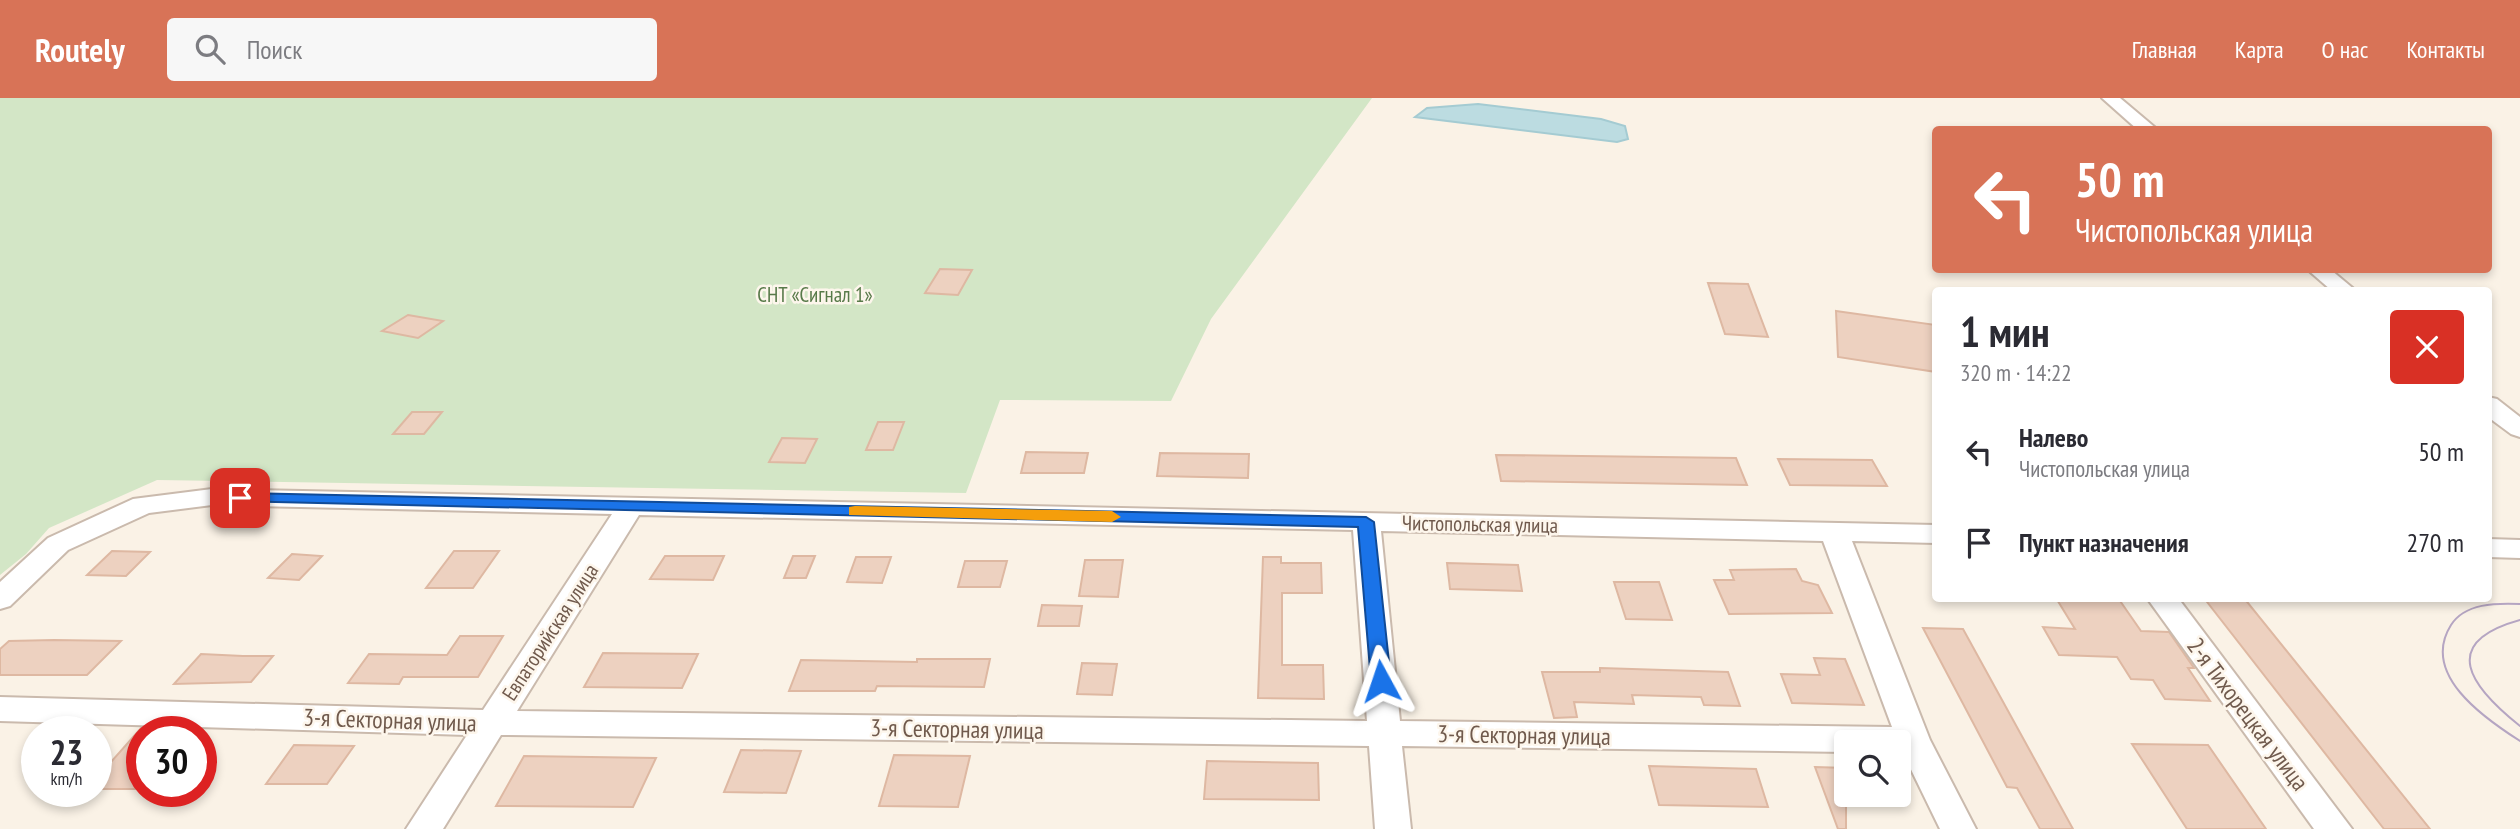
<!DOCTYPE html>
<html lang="ru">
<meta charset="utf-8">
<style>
body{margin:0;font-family:"PT Sans Narrow",sans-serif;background:#f7f7f7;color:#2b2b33;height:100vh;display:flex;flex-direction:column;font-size:26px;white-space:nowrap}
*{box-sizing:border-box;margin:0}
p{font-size:23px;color:#7c7c81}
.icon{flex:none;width:38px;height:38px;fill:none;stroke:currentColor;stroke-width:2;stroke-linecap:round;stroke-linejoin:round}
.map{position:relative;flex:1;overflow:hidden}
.panel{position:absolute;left:1932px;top:189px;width:560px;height:315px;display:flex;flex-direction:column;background:#fff;border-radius:7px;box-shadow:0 4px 10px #0003}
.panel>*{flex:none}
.banner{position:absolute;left:1932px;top:28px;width:560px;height:147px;border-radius:7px;box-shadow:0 4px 10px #0003;background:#d87357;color:#fff;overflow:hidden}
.fabs{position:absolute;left:1834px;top:632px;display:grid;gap:14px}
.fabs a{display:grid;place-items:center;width:77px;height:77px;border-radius:7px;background:#fff;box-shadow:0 4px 10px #0003;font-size:35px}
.speed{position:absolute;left:21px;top:618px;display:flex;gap:14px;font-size:35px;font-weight:700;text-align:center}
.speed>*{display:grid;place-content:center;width:91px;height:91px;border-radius:50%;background:#fff;box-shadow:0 4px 10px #0003;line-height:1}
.speed small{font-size:18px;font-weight:400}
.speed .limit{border:10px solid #d22;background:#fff;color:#111}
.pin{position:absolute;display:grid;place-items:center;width:60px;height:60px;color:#fff;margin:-30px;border-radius:14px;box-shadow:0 4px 10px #0006}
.me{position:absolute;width:77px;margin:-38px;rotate:355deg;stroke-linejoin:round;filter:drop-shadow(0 0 5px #0008)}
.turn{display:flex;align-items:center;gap:24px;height:147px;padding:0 28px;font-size:32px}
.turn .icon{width:91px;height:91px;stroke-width:2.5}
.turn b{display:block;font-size:49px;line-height:60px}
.round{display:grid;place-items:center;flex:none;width:74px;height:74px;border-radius:7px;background:#f7f7f7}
.summary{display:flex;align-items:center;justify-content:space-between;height:119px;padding:0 28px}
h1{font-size:42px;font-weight:800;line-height:52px}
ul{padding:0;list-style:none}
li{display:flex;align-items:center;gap:21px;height:91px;padding:0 28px}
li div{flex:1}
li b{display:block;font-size:26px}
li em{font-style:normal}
header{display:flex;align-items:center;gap:42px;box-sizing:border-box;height:98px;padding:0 35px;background:#d87357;color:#fff}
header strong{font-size:33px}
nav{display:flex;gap:38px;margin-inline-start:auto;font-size:24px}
.search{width:490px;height:63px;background:#f7f7f7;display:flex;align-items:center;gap:18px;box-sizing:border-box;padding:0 24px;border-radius:7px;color:#7c7c81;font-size:26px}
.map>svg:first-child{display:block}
.green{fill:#d3e6c6}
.water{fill:#bcdce1;stroke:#a4cbd2;stroke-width:2}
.building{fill:#edd1c0;stroke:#deb8a2;stroke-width:2}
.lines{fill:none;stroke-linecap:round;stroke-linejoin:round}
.minor-casing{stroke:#cabaad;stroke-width:4}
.minor{fill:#fff;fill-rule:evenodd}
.tram{stroke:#b5a5c2;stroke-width:2}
.route{fill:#1a73e8;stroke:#114b97;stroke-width:2}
.slow{fill:#f59e0b}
.labels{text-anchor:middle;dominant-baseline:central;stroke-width:5;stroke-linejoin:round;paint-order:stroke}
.park-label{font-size:21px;fill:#587a49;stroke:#fdf6ec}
.street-label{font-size:21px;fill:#705a4d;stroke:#fdf6ec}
.near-street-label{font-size:24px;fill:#705a4d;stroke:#fdf6ec}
</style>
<header>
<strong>Routely</strong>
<div class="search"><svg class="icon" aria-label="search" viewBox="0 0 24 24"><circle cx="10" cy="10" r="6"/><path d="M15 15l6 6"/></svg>Поиск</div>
<nav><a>Главная</a><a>Карта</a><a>О нас</a><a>Контакты</a></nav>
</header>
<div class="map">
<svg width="2520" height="731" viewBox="0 0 2520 731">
<rect width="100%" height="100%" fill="#faf2e6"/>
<polygon class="green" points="0,0 1372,0 1211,221 1171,303 1000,302 966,395 157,382 49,430 26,456 0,477"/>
<polygon class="water" points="1478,6 1601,21 1625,28 1628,41 1617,44 1415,19 1427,10"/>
<g class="building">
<polygon points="940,171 972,172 958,197 925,195"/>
<polygon points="1708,185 1748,186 1768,239 1725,236"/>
<polygon points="1836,213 1936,227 1936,274 1838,259"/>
<polygon points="408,217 443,223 418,240 382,233"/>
<polygon points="412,314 442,314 424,336 393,336"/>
<polygon points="878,324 904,324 893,352 866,352"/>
<polygon points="782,340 817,341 805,365 769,364"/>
<polygon points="1026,354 1088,355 1084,375 1021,375"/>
<polygon points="1160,355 1249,356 1248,380 1157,378"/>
<polygon points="1496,357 1736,360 1747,387 1501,383"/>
<polygon points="1778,361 1872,362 1887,388 1790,387"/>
<polygon points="112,453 150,454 126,478 87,477"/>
<polygon points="454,453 499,453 473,490 426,490"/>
<polygon points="292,456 322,458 299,482 268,480"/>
<polygon points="665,458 724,458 713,482 650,481"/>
<polygon points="793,458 815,458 806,480 784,480"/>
<polygon points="856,459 891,459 882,485 847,484"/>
<polygon points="1263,459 1281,459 1281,465 1321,465 1322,495 1282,495 1282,567 1323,567 1324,601 1258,600"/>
<polygon points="1085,462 1123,462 1118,499 1079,498"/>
<polygon points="965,463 1007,463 1000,489 958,489"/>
<polygon points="1447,465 1518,467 1522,493 1450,491"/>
<polygon points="1796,471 1802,483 1818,487 1832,515 1729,516 1714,482 1734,482 1730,472"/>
<polygon points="1614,484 1659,484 1672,522 1626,521"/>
<polygon points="2056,500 2118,500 2141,533 2169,534 2194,570 2188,570 2210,603 2165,601 2153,582 2131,581 2117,559 2059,557 2043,529 2075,531"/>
<polygon points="2204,500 2244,500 2430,731 2384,731"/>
<polygon points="1042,507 1082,508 1079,528 1038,528"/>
<polygon points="1923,530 1963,531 2073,731 2040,731 2017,690 2007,689"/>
<polygon points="460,538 503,538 478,579 403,579 399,586 348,585 369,556 447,557"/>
<polygon points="54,542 121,543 87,577 0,577 0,551 9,543"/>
<polygon points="603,555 698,556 682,590 584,589"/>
<polygon points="201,556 243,558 273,558 251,584 174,586"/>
<polygon points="1814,560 1845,561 1864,607 1792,605 1781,576 1820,577"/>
<polygon points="917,561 990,561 984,589 877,588 875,593 789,593 801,562 917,564"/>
<polygon points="1082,565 1117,566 1112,597 1077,596"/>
<polygon points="1600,570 1728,574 1740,608 1704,607 1701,599 1632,597 1634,606 1574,604 1577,619 1554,620 1542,574 1600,574"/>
<polygon points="141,630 142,684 135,691 96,691 96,681"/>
<polygon points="2132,646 2208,647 2266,731 2187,731"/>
<polygon points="294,647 354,648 327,686 266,686"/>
<polygon points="741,652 801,653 786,695 724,694"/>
<polygon points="894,657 970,658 958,709 879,708"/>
<polygon points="524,658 656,660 633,709 496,708"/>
<polygon points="1207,663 1318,665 1319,702 1204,701"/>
<polygon points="1649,668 1756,671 1768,709 1659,707"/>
<polygon points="1815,669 1846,670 1846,731 1838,731"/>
</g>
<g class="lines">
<g class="minor-casing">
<g id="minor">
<polygon points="2102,0 2120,0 2158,32 2138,32"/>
<polygon points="2308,172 2331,172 2355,192 2331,192"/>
<polygon points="2488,299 2497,301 2520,319 2520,339 2511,336 2488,319"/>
<path d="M212,391l1724,36v18l-84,-2 78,199 46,89h-36l-37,-76h-4v-11h-53v10l-444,-6 9,83h-36l-6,-83 -868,-11 -58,94h-37l61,-94 -467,-14v-24l483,13 129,-196 -400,-9 -63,8 -81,37 -58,56 -10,3v-27l48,-44 85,-39zM639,417l714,15 14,191 -850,-10zM1381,433l442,10 69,186 -492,-6z"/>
<polygon points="2488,441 2520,442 2520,460 2488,459"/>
<polygon points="2147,500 2178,500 2352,731 2314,731"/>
</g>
</g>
<use href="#minor" class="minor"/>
<g class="tram">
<path d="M2520,506c-24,-1 -55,-1 -69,21 -31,49 33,93 69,116"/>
<path d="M2520,522c-83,23 -49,67 0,106"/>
</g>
</g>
<polygon class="route" points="240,395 1366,419 1374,424 1391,583 1381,590 1371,583 1358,429 234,403 234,396"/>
<polygon class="slow" points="855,408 1112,413 1121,419 1112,424 849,417 849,409"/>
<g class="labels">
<g class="park-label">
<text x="815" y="196">СНТ «Сигнал 1»</text>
</g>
<g class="street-label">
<text transform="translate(1480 426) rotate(1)">Чистопольская улица</text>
<text transform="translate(550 534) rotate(-57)">Евпаторийская улица</text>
</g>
<g class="near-street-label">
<text transform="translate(2248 616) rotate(53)">2-я Тихорецкая улица</text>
<text transform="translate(390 622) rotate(2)">3-я Секторная улица</text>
<text transform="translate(957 631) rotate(1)">3-я Секторная улица</text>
<text transform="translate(1524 637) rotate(1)">3-я Секторная улица</text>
</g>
</g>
</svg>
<div class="fabs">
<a><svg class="icon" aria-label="search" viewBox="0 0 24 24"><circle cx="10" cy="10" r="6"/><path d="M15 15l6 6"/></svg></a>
</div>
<div class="speed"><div>23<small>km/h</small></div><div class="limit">30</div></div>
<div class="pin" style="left:240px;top:400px;background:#d93025"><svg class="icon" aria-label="arrive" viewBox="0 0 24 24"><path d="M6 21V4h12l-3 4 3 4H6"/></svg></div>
<svg class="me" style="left:1381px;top:583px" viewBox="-20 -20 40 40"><path d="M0-17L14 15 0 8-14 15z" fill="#1a73e8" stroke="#fff" stroke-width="4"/></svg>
<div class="banner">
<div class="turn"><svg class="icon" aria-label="left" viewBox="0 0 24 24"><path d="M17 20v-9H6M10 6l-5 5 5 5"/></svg><div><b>50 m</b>Чистопольская улица</div></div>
</div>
<section class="panel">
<div class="summary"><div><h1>1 мин</h1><p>320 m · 14:22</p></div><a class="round" style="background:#d93025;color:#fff"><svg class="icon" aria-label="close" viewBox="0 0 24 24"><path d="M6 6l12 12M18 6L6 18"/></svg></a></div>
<ul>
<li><svg class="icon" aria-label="left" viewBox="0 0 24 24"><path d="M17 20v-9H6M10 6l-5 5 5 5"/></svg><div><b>Налево</b><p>Чистопольская улица</p></div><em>50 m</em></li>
<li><svg class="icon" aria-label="arrive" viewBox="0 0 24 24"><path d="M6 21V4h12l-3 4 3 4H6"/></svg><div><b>Пункт назначения</b></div><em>270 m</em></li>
</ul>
</section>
</div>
